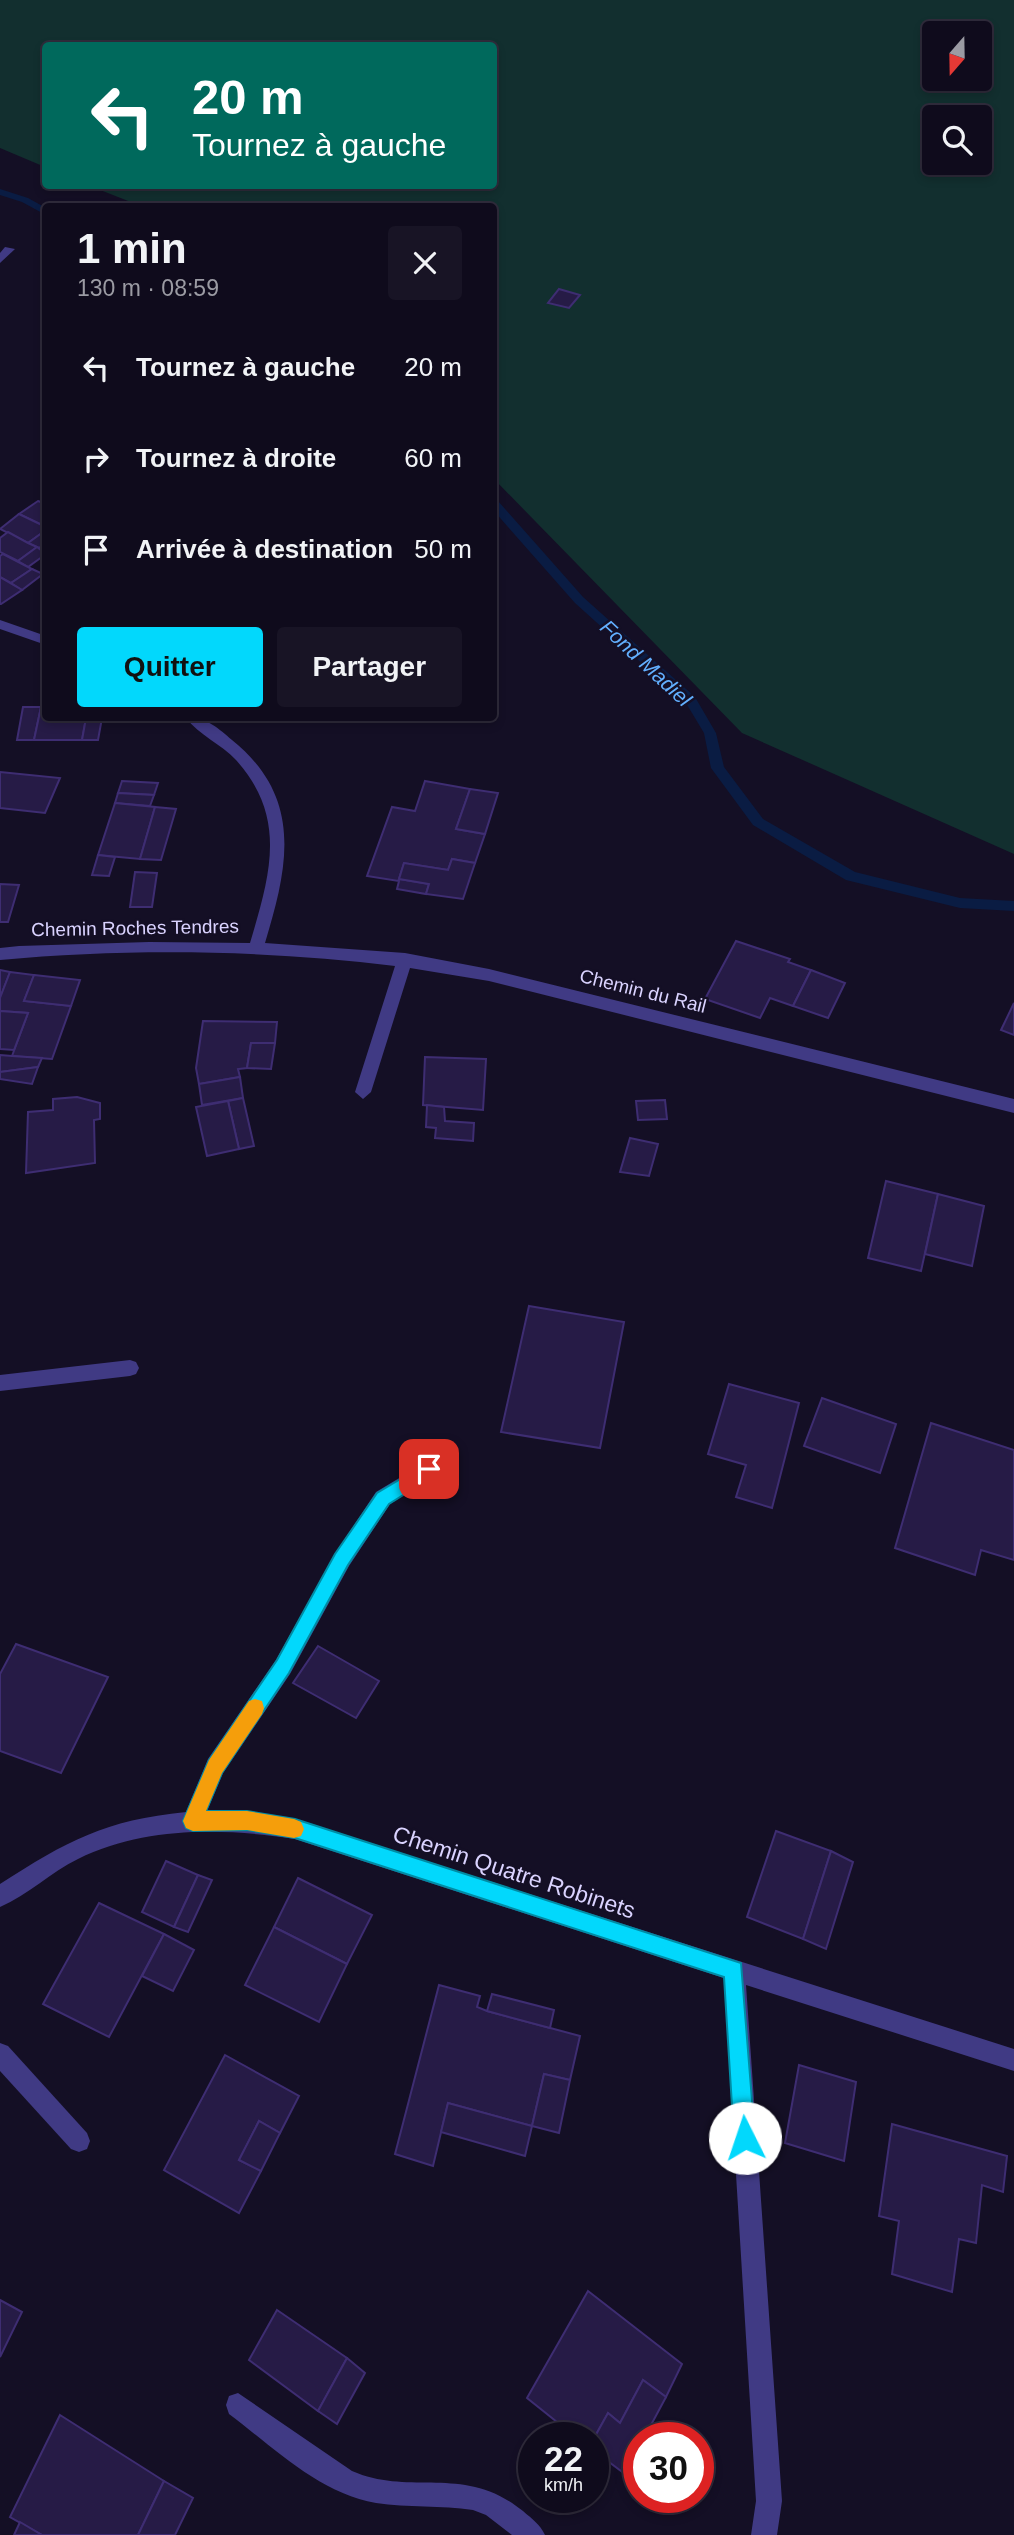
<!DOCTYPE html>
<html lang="fr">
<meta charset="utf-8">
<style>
body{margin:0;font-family:Arial,sans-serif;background:#181425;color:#f1f3f6;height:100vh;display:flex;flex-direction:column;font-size:26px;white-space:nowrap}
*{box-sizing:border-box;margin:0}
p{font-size:23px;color:#9b9ba3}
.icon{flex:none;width:38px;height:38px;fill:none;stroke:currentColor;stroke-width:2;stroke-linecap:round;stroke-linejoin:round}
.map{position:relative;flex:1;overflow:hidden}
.drawer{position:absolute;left:42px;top:203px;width:455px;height:518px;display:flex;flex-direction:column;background:#0f0b1c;border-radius:7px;box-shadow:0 4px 10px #0003,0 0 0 2px #2f2b3b}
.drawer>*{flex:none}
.hud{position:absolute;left:42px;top:42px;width:455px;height:147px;border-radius:7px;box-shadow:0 4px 10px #0003,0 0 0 2px #2f2b3b;background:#00695c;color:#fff;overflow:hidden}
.needle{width:46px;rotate:200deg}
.fabs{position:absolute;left:922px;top:21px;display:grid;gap:14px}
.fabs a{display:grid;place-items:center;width:70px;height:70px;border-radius:7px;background:#0f0b1c;box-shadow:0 4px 10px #0003,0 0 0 2px #2f2b3b;font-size:35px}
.speed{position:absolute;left:518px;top:2422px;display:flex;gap:14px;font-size:35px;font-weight:700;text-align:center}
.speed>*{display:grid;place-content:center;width:91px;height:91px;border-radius:50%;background:#0f0b1c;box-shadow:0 4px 10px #0003,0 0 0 2px #2f2b3b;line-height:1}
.speed small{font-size:18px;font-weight:400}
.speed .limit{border:10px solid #d22;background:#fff;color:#111}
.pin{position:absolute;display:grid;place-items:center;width:60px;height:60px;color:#fff;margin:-30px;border-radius:14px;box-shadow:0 4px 10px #0006}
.me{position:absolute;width:77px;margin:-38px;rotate:356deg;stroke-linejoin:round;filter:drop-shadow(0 0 5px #0008)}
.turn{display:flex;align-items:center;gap:24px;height:147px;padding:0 35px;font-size:32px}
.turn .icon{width:91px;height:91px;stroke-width:2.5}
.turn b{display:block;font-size:49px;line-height:60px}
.round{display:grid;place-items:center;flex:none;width:74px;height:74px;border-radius:7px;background:#181425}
.headline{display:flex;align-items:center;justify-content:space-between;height:119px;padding:0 35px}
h1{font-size:42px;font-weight:600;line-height:52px}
.action{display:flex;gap:14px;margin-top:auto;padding:14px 35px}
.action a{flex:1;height:80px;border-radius:7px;background:#02d8fc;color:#111;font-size:28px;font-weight:600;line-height:80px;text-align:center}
.action a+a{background:#181425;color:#f1f3f6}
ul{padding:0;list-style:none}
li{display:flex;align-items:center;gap:21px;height:91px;padding:0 35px}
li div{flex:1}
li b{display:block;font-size:26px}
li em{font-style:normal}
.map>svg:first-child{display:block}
.green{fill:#122f2f;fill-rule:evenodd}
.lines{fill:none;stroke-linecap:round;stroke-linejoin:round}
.stream{fill:#0a1c43;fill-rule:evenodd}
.building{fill:#261b46;stroke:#3e2d72;stroke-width:2}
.minor{fill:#403a84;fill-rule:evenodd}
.route{fill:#02d8fc;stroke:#018ca4;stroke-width:2}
.slow{fill:#f59e0b}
.labels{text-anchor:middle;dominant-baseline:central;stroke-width:5;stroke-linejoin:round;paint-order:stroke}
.street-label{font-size:19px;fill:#dad3ff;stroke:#140f25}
.water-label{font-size:21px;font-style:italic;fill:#62affe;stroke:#140f25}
.near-street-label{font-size:23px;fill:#dad3ff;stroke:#140f25}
</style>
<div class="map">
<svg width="1014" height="2535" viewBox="0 0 1014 2535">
<rect width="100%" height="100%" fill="#140f25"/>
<path class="green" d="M0,0h1014v854l-272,-121 -248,-254v-273h-353l-51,-20h404v-140h-448l-1,121 -45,-19zM934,33h46v46h-46zM934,117h46v46h-46z"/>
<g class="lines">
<g class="stream">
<polygon points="0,189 28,198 46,208 46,215 22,202 0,195"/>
<polygon points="494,500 498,501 583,597 695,697 716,733 724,767 763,819 855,872 960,898 1014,901 1014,911 960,908 846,880 753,825 711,768 704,733 686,703 575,603 494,511"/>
</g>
</g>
<g class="building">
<polygon points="559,289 580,295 569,308 548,303"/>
<polygon points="38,501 46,504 46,527 19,514"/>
<polygon points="19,514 46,527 46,530 28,543 0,529"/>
<polygon points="46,530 46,543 39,548 28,543"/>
<polygon points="8,532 28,543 37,547 18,561 0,552 0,538"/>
<polygon points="37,547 46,554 28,567 18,561"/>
<polygon points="3,554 28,567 32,569 11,583 0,577 0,556"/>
<polygon points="32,569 43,574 22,590 11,583"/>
<polygon points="0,577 22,590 1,604 0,604"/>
<polygon points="23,707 41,707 34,740 17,740"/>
<polygon points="41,707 46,707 46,718 86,718 82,740 34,740"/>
<polygon points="86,718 102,718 98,740 82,740"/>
<polygon points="0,772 60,778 45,813 0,808"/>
<polygon points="122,781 158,783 154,795 118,793"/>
<polygon points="425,781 470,789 456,829 485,834 475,863 452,859 448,870 404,863 399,879 429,884 426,894 397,889 399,881 367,876 392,807 415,811"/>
<polygon points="470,789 498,793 485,834 456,829"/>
<polygon points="118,793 154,795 150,806 115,803"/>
<polygon points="115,803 155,807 140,859 98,855"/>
<polygon points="155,807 176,809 161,860 140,859"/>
<polygon points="98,855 115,857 109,876 92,875"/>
<polygon points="452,859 475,863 463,899 426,894 429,884 399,879 404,863 448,870"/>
<polygon points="135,872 157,873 152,907 130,907"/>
<polygon points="0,884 19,885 8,922 0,922"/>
<polygon points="736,941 790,959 788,962 811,970 793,1006 770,998 760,1018 705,999"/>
<polygon points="0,970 10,972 0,998"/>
<polygon points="811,970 845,983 828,1018 793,1006"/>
<polygon points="10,972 34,975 24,1001 71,1006 52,1059 12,1056 28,1013 0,1011 0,998"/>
<polygon points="34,975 80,980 71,1006 24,1001"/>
<polygon points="1014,1003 1014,1035 1001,1030"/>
<polygon points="0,1011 28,1013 14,1050 0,1049"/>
<polygon points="203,1021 277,1022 275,1043 251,1043 247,1068 238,1069 240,1077 199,1084 196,1068"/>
<polygon points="251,1043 275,1043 271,1069 247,1068"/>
<polygon points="0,1055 12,1056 42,1058 38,1067 0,1072"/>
<polygon points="425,1057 486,1059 483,1110 423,1105"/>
<polygon points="38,1067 32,1084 0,1079 0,1072"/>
<polygon points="240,1077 243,1098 202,1105 199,1084"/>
<polygon points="77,1097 100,1103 100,1119 94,1120 95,1163 26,1173 28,1112 53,1110 53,1099"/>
<polygon points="243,1098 254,1146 239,1149 228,1101"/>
<polygon points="665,1100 667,1119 638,1120 636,1101"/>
<polygon points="228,1101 239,1149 207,1156 196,1107"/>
<polygon points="427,1105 444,1107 445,1121 474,1123 473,1141 435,1138 436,1128 426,1127"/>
<polygon points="630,1138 658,1144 649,1176 620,1172"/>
<polygon points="886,1181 938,1194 921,1271 868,1258"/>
<polygon points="938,1194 984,1206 972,1266 925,1254"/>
<polygon points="529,1306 624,1322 600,1448 501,1432"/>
<polygon points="729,1384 799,1403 772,1508 736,1497 746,1465 708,1454"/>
<polygon points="822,1398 896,1424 880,1473 804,1446"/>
<polygon points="931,1423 1014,1450 1014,1560 981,1550 975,1575 895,1548"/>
<polygon points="16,1644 108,1677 61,1773 0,1751 0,1674"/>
<polygon points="318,1646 379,1681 356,1718 293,1683"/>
<polygon points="776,1831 831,1851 803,1939 747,1917"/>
<polygon points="831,1851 853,1862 826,1949 803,1939"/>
<polygon points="166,1861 198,1875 174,1927 142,1912"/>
<polygon points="198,1875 212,1880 188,1932 174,1927"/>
<polygon points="298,1878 372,1915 347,1964 274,1927"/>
<polygon points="99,1903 164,1934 109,2037 43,2004"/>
<polygon points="274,1927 347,1964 319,2022 245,1985"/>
<polygon points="164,1934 194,1950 173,1991 142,1976"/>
<polygon points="439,1985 480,1996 477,2007 487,2011 580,2036 570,2080 544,2074 532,2126 448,2103 433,2166 395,2154"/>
<polygon points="492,1994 554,2010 550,2028 487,2011"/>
<polygon points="225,2055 299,2096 280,2133 259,2121 239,2160 261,2171 239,2213 164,2170"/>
<polygon points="799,2065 856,2082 844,2161 785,2143"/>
<polygon points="544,2074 570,2080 559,2133 532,2126"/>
<polygon points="448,2103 532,2126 525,2156 441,2132"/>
<polygon points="259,2121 280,2133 261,2171 239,2160"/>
<polygon points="892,2124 1007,2156 1003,2192 982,2185 976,2243 959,2239 952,2292 892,2274 899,2221 879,2216"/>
<polygon points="588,2291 682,2364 666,2397 643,2380 620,2423 608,2413 593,2440 593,2438 577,2438 527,2398"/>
<polygon points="0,2300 22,2312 0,2357"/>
<polygon points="277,2310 347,2358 318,2411 249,2360"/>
<polygon points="347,2358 365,2373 337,2424 318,2411"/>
<polygon points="643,2380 666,2397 644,2438 639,2438 639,2448 625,2474 593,2450 593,2440 608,2413 620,2423"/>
<polygon points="60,2415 164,2481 138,2535 42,2535 10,2517"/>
<polygon points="164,2481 193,2498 175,2535 138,2535"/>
<polygon points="20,2522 42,2535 14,2535"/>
</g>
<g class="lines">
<g class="minor">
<polygon points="5,247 15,249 0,263 0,253"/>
<polygon points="0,620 46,636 46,645 0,629"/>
<path d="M186,718c19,-2 32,10 46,22 72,58 56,127 33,203l140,10 84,16 525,130v14l-525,-132 -79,-13 -39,124 -8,7 -8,-7 40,-126c-130,-16 -264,-18 -395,-6v-12l19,-2 130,-4 101,1c20,-68 38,-125 -14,-183 -15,-16 -37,-25 -50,-42z"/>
<polygon points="130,1360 136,1362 139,1368 136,1374 130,1376 0,1391 0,1375"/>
<path d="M429,1460l7,3 2,6 -2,6 -46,29 -41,62 -59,108 -67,99 -16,38 35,1 53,7 719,230v22l-268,-86 36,516 -5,34h-26l5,-34 -32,-523 -429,-139c-71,-11 -150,-13 -217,20 -27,13 -50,36 -78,48v-23c67,-43 105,-64 186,-72l22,-53 68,-99 59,-106 41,-62z"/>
<polygon points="0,2043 8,2046 87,2133 90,2141 87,2149 79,2152 71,2149 0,2071"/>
<path d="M238,2393l114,78c59,26 112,-8 171,40 9,8 17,13 22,24h-33l-26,-20 -13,-5c-32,-5 -65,-2 -97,-7 -56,-9 -103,-56 -147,-89l-3,-9 3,-9z"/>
</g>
</g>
<polygon class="route" points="429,1462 435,1464 438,1469 435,1475 389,1504 348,1565 289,1673 222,1773 206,1811 247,1811 295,1819 741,1963 755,2138 752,2145 745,2148 737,2145 734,2138 724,1977 295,1838 247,1830 193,1831 186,1828 183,1821 209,1760 277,1660 335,1554 377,1493"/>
<polygon class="slow" points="255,1699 262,1701 264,1708 262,1714 222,1773 206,1811 247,1811 294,1819 301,1822 304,1829 301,1836 294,1838 247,1830 193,1831 186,1828 183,1821 209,1760 249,1701"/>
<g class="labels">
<g class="street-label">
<text transform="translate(135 928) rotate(-1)">Chemin Roches Tendres</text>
<text transform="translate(643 991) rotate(14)">Chemin du Rail</text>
</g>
<g class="water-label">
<text transform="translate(646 663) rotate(43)">Fond Madiel</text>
</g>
<g class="near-street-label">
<text transform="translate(514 1872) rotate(18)">Chemin Quatre Robinets</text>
</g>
</g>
</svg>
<div class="fabs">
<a><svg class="needle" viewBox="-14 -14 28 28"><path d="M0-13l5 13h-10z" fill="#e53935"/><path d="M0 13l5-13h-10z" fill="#9b9ba3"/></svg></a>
<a><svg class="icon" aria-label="search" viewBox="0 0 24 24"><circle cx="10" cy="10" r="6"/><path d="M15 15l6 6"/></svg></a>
</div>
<div class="speed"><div>22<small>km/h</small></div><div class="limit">30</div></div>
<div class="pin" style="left:429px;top:1469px;background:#d93025"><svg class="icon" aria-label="arrive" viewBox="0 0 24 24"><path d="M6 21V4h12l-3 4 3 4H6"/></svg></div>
<svg class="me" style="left:745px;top:2138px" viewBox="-20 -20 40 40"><circle r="19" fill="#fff"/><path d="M0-13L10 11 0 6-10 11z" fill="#02d8fc"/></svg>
<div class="hud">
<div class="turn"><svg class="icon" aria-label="left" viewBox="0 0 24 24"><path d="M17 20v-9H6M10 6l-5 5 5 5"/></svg><div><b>20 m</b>Tournez à gauche</div></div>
</div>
<section class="drawer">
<div class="headline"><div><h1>1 min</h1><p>130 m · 08:59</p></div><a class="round"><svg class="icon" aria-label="close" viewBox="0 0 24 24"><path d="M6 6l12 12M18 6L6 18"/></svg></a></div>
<ul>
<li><svg class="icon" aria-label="left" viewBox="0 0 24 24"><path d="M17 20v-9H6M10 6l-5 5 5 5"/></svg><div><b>Tournez à gauche</b></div><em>20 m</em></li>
<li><svg class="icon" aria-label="right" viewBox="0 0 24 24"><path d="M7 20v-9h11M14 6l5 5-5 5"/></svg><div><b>Tournez à droite</b></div><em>60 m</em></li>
<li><svg class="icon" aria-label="arrive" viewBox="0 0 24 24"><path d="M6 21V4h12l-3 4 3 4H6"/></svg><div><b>Arrivée à destination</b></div><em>50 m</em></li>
</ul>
<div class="action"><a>Quitter</a><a>Partager</a></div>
</section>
</div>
